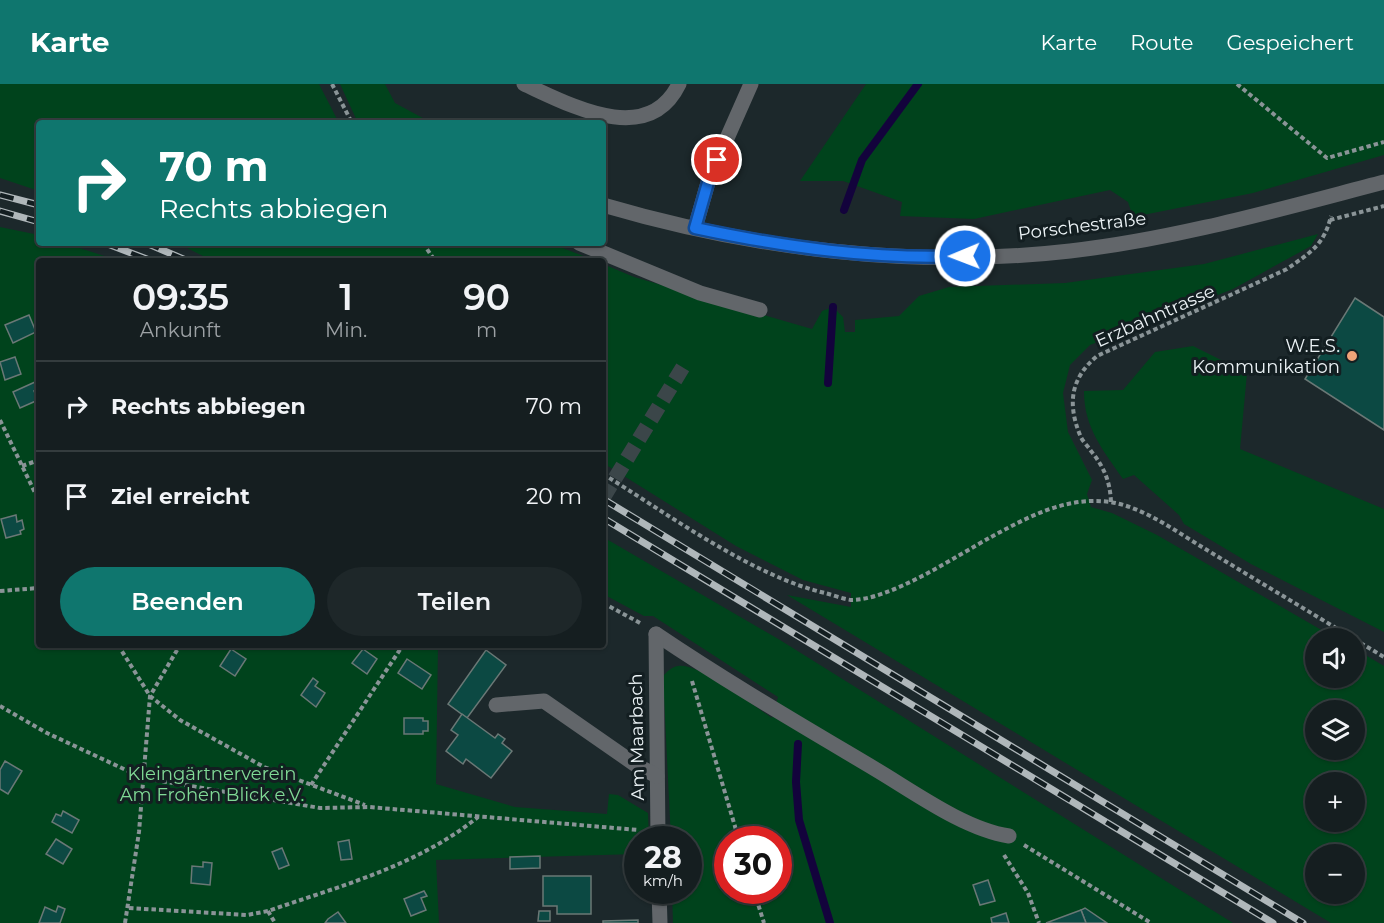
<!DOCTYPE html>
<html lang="de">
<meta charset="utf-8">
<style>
body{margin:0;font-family:Montserrat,sans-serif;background:#1e2729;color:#f1f3f6;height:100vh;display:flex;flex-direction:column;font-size:22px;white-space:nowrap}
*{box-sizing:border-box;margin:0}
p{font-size:20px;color:#9da2a5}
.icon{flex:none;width:33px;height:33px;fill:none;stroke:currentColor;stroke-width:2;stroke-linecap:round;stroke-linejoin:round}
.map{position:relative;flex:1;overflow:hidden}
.drawer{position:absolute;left:36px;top:174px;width:570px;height:390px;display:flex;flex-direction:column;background:#151e20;border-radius:6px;box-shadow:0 2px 4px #0004,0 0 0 2px #343c3e}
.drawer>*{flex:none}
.guide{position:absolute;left:36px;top:36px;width:570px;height:126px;border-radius:6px;box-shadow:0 2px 4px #0004,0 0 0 2px #343c3e;background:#0f766e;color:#fff;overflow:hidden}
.buttons{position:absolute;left:1305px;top:544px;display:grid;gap:12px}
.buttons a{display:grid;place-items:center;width:60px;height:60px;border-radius:50%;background:#151e20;box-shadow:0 2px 4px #0004,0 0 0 2px #343c3e;font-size:30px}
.speed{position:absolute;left:624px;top:742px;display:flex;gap:12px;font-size:30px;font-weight:700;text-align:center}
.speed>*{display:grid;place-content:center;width:78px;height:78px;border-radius:50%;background:#151e20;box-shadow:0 2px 4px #0004,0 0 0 2px #343c3e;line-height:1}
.speed small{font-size:15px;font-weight:400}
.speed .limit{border:9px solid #d22;background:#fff;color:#111}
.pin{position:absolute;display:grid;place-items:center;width:51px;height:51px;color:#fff;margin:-26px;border:3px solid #fff;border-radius:50%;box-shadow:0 2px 6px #0007}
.me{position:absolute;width:66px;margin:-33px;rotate:269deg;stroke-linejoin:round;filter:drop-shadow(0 0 4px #0008)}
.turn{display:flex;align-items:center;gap:21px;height:126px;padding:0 24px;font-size:27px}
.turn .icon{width:78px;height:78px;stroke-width:2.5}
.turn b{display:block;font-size:42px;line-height:51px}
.eta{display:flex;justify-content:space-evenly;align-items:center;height:102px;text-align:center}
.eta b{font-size:36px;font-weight:600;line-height:42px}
.button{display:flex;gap:12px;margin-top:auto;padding:12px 24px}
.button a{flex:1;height:69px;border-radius:36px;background:#0f766e;color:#fff;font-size:24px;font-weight:600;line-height:69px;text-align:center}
.button a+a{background:#1e2729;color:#f1f3f6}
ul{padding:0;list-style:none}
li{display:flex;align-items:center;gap:18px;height:90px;padding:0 24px;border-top:2px solid #343c3e}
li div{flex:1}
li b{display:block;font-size:22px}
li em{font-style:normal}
header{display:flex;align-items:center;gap:36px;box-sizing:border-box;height:84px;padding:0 30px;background:#0f766e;color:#fff}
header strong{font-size:28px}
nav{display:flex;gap:33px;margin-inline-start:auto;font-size:21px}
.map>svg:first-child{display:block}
.green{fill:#00431c;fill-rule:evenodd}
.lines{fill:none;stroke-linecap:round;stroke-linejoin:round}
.stream{stroke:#13033c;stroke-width:8}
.building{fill:#0c4943;stroke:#6a7876;stroke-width:1.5}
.minor-tunnel{stroke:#3b4649;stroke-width:15;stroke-dasharray:15 8;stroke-linecap:butt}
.path{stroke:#8a9497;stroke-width:4;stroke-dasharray:4.5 3;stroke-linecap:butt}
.minor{stroke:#62666a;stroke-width:15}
.rail-casing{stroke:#afb7ba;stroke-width:7}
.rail{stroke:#131e21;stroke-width:4.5;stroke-dasharray:14;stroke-linecap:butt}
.route-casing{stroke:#114b97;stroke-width:15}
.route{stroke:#1a73e8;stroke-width:10}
.poi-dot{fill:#efa378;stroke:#131e21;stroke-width:2}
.labels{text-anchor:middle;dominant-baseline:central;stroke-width:6;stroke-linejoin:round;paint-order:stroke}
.street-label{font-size:18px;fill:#ecf3f6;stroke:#131e21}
.poi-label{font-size:18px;fill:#ecf3f6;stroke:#131e21;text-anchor:end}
.park-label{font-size:18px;fill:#80da96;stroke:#131e21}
</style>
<header>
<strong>Karte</strong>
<nav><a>Karte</a><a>Route</a><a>Gespeichert</a></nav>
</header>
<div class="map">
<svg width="1384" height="839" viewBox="0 0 1384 839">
<rect width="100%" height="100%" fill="#1c282b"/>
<g class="green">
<polygon points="0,0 319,0 339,39 39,39 39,107 0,94"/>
<polygon points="340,0 385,0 395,19 432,39 358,39"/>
<polygon points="866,0 1384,0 1384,71 1253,109 1133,133 1128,118 1110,106 974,135 900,132 902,118 843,97 800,97"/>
<polygon points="0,143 39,151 39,159 64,159 120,177 39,177 39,561 438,561 436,700 515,723 607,730 609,710 618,711 648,729 649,756 638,756 637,770 436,776 439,839 0,839"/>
<path d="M1318,150l-7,12 -78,43 -143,56 -20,20 -7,28 5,39 24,48 -5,14 4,13 21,6 45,22 180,104h-21v39h38l1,-29 29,17v257h-53l-544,-328 64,12v-14l-48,-13 -67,-34 -133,-83v-199l31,13 178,52 10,-18 11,-4 10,10 2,15h10v-12l44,-4 20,-20 30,-9 116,-4 139,-19zM1316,627h38v39h-38zM1316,699h38v39h-38zM1316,771h38v39h-38z"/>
<polygon points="177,159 550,159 596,177 213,177"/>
<path d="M1193,262l54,27 -7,76 144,60v123l-133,-68 -67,-40 -5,-9 -45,-40 -11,4c-20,-29 -39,-51 -39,-88l39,-1 32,-38z"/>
<path d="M603,453l177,103 453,283h-560l-1,-32h16v-51h-17l-8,-164c4,-4 8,-9 15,-10 22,-3 74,39 94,52l6,-21 -125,-81h-9l-41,-22zM728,756h50v51h-50z"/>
</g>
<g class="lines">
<g class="stream">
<polyline points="844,126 862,76 918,0"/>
<polyline points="828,299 833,223"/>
<polyline points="798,660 796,698 799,736 830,839"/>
</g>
</g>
<g class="building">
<polygon points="1355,214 1384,233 1384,346 1305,295"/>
<polygon points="29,231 36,248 13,259 5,241"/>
<polygon points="15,273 21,290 5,296 0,278"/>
<polygon points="35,298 39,305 34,307 38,316 20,324 13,308"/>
<polygon points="16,431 17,438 22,436 24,445 20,447 21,450 6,454 1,435"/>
<polygon points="231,565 246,575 235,592 220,582"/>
<polygon points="363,565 377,575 367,590 352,579"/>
<polygon points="486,566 506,581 467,634 448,620"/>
<polygon points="407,575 431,591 422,605 398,589"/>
<polygon points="313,594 318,598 315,602 325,609 316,623 301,611"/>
<polygon points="462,630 495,654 498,650 505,655 502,659 512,667 491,694 466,675 463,680 446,667 458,651 451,646"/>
<polygon points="404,634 423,634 423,637 428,637 428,647 423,647 423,650 404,650"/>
<polygon points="5,677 22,687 8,710 0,705 0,686"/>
<polygon points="63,727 79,736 72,749 52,738 56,730 61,732"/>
<polygon points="56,755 72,765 63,780 46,770"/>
<polygon points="349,756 352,775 341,776 338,758"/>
<polygon points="282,764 289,781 279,785 272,768"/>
<polygon points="540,772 540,784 510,785 510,773"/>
<polygon points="203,778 212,779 210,801 191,799 192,782 203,783"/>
<polygon points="543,792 591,792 591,830 557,830 557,822 543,822"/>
<polygon points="988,796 995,817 980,821 973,801"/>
<polygon points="424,807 427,812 421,814 426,826 411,832 404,815"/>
<polygon points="58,822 65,825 60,839 39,839 45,823 56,828"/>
<polygon points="1085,824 1107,839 1086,839 1081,826"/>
<polygon points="1081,826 1086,839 1046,839"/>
<polygon points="539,827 550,827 550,837 538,837"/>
<polygon points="338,828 346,839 325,839 328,835"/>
<polygon points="1006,829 1009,839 992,839 991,834"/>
<polygon points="638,836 638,839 603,839 603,837"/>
</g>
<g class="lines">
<polyline class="minor-tunnel" points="603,414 683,283"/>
<g class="path">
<polyline points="332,0 352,39"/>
<polyline points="1237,0 1327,74 1384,58"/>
<polyline points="1330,136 1384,122"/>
<polyline points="423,159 435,177"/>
<polyline points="0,336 39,417"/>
<polyline points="22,382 39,376"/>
<path d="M603,390c65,40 149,102 222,119 8,2 18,6 26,7 40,0 105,-44 140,-63 37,-20 75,-41 119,-35 34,5 68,31 97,48 49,30 98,59 147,89"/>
<path d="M1111,418c-1,-21 -7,-35 -20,-51 -3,-5 -9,-10 -11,-16 -13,-32 -9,-57 17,-79l190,-87c24,-17 37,-24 44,-53"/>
<polyline points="0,507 39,504"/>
<polyline points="603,519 642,540"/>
<polyline points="1354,555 1384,573"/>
<polyline points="118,561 150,612 180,636 264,683 365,721"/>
<polyline points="692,597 739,756"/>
<polyline points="0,622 47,649 143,694 320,724 369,723 638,746"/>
<polyline points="311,701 403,561"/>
<polyline points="1024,761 1151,839"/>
<polyline points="1004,771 1028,809 1039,839"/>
<polyline points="754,807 764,839"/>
<path d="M129,824l118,7 21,-4c72,-25 149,-45 210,-94"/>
<polyline points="268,827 275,839"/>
<polyline points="125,839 139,748 150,612 180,561"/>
</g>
<g class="minor">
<path d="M524,0c46,21 124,64 155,0"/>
<path d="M603,121c150,44 311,64 467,46 106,-12 210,-42 314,-69"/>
<polyline points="695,144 709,95 751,0"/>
<polyline points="579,159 700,209 760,226"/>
<path d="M656,550c71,48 145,91 219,135 39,23 89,60 134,67"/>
<polyline points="656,550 658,756"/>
<polyline points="496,621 544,617 636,681 657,692"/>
<polyline points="659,807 660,839"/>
</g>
<g class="rail-casing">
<g id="rail">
<polyline points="0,111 39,121"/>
<polyline points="0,127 39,138"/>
<polyline points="105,159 152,177"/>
<polyline points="146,159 188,177"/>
<polyline points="603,415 1303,839"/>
<polyline points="603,434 1273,839"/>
</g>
</g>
<use href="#rail" class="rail"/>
</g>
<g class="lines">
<g class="route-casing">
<path id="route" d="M717,76l-8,19 -14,49c89,19 179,32 270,28"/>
</g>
<use href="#route" class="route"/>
</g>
<circle class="poi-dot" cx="1352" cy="272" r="6"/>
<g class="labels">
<g class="street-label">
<text transform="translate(1082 142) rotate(-7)">Porschestraße</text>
<text transform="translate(1155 232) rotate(-24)">Erzbahntrasse</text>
<text transform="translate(637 653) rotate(-91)">Am Maarbach</text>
</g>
<g class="poi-label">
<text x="1340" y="262">W.E.S.<tspan x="1340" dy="21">Kommunikation</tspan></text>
</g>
<g class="park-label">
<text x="212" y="690">Kleingärtnerverein<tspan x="212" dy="21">Am Frohen Blick e.V.</tspan></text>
</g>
</g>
</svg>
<div class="buttons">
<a><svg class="icon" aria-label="sound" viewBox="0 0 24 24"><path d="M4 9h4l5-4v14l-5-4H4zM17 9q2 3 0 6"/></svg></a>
<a><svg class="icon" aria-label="layers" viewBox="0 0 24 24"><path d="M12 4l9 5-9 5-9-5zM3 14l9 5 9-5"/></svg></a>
<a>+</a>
<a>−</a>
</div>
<div class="speed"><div>28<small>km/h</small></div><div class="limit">30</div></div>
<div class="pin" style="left:717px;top:76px;background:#d93025"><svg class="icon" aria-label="arrive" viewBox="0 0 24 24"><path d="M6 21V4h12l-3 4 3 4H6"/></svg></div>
<svg class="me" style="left:965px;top:172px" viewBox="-20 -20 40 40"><circle r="17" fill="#1a73e8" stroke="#fff" stroke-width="3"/><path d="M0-11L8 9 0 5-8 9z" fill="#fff"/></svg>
<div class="guide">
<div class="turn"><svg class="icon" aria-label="right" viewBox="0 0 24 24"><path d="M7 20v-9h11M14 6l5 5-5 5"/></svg><div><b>70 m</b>Rechts abbiegen</div></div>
</div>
<section class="drawer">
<div class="eta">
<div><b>09:35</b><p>Ankunft</p></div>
<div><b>1</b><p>Min.</p></div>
<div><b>90</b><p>m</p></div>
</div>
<ul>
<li><svg class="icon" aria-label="right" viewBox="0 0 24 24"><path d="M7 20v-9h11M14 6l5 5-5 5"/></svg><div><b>Rechts abbiegen</b></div><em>70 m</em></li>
<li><svg class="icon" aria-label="arrive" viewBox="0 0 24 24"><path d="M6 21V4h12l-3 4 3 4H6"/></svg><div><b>Ziel erreicht</b></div><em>20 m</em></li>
</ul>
<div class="button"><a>Beenden</a><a>Teilen</a></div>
</section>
</div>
